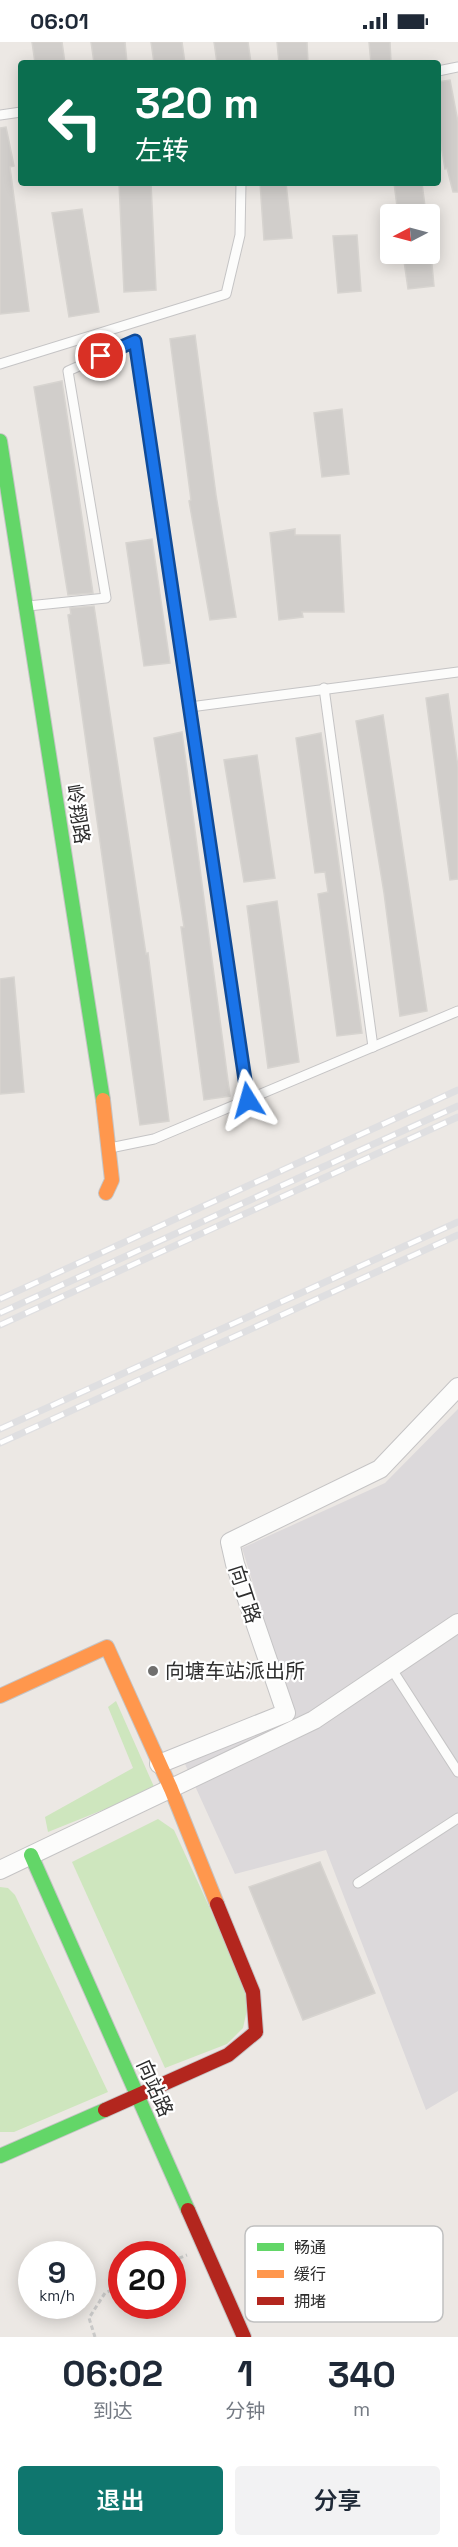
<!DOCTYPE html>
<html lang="zh">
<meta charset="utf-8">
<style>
body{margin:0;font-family:"Space Grotesk","Noto Sans SC",sans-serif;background:#f2f2f3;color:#1f2937;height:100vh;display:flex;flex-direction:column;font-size:22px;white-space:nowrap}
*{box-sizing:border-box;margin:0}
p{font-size:20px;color:#747a83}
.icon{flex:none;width:33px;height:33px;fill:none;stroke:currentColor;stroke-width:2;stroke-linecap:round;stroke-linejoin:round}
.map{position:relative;height:2295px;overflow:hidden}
.panel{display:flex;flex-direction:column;background:#fff;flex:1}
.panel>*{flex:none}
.banner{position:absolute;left:18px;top:18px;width:423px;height:126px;border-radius:6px;box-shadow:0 3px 15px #0003;background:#0b6e4f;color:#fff;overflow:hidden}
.needle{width:39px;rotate:264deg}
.controls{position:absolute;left:380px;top:162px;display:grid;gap:12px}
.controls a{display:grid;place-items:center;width:60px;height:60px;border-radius:6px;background:#fff;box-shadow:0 3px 15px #0003;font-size:30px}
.speed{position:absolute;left:18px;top:2199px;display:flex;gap:12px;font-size:30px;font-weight:700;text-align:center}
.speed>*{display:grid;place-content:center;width:78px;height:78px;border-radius:50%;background:#fff;box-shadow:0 3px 15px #0003;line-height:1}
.speed small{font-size:15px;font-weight:400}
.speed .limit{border:9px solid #d22;background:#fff;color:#111}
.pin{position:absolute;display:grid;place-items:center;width:51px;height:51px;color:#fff;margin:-26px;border:3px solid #fff;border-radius:50%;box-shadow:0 2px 6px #0007}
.me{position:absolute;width:66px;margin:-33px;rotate:352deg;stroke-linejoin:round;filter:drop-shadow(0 0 4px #0008)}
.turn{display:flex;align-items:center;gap:21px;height:126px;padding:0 18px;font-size:27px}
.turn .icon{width:78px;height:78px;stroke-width:2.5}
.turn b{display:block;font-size:42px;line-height:51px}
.eta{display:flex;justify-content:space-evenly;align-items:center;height:102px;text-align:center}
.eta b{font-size:36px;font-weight:600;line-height:42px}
.primary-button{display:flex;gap:12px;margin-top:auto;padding:12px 18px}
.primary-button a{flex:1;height:69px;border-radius:6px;background:#0f766e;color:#fff;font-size:24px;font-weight:600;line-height:69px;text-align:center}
.primary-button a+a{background:#f2f2f3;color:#1f2937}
.status{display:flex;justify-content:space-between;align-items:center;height:42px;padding:0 30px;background:#fff;direction:ltr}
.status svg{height:16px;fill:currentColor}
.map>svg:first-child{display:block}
.industrial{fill:#dcd9db}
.green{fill:#cee6be}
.building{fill:#d1cecb;stroke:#d7d4d0;stroke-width:1.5}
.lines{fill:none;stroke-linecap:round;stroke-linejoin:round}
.lane-casing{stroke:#c5c4c5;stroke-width:11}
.street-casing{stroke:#c5c4c5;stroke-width:20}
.fast-casing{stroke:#c5c4c5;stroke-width:16}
.slow-casing{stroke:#c5c4c5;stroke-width:16}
.jam-casing{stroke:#c5c4c5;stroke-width:16}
.path{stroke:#c9c9c8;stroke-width:3;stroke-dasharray:4.5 3;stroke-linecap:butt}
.lane{stroke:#fcfcfb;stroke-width:9}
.street{stroke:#fcfcfb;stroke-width:18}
.fast{stroke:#63d668;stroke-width:14}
.slow{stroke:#ff974d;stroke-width:14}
.jam{stroke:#b3261e;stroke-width:14}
.rail-casing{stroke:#dfdfe1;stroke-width:7}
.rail{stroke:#fff;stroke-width:4.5;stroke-dasharray:14;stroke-linecap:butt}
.route-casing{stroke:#114b97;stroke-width:15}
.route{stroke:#1a73e8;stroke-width:10}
.poi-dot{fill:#706f6e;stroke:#fff;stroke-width:2}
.labels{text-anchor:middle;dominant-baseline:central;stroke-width:4.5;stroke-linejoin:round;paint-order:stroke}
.street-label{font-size:20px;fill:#2e2e2e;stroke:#fff}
.poi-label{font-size:20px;fill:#2e2e2e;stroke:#fff;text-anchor:start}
.key{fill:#fff;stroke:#c0c0c0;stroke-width:1.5}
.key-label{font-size:16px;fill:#2e2e2e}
</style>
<div class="status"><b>06:01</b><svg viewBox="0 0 49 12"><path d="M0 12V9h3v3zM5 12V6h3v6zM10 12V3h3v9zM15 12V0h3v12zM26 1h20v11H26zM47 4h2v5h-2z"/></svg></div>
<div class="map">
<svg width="458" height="2295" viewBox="0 0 458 2295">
<rect width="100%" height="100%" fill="#ece8e4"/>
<polygon class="industrial" points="458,1367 458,2049 426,2068 326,1808 235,1832 185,1722 294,1674 242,1506 385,1441"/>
<g class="green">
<polygon points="116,1659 155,1747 48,1790 45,1775 133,1726 108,1665"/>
<polygon points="158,1777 174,1788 250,1954 243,1986 227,2002 165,2026 72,1820"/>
<polygon points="0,1845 8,1846 15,1853 108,2050 14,2090 0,2090"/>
</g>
<g class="building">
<polygon points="32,0 62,0 65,21 35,21"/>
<polygon points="91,0 125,0 127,21 94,21"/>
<polygon points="151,0 182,0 185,21 154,21"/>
<polygon points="214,0 248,0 251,21 217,21"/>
<polygon points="277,0 307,0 308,21 279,21"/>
<polygon points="369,0 390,0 391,21 371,21"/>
<polygon points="450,38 458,80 458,150 453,150 447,126 445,127 438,85 438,40"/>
<polygon points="6,85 14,124 10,125 29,269 0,272 0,86"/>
<polygon points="119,141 151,141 156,248 124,250"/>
<polygon points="260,141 286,141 292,196 264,198"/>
<polygon points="394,141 422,141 426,172 398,172"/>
<polygon points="82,167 99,270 69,275 52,171"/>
<polygon points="357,193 361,249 338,251 333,194"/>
<polygon points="403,212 431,212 434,244 408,247"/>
<polygon points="195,293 216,453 236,575 210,578 189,459 191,458 170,297"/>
<polygon points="62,339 93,551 68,553 34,345"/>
<polygon points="342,367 349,432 322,435 314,371"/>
<polygon points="295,487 295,493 340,493 344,570 302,570 303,575 279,578 270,491"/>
<polygon points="152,497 170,621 144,624 126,501"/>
<polygon points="94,564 146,912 148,911 169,1079 140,1083 68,573 71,572 70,566"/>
<polygon points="448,652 458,725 458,837 450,838 426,656"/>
<polygon points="383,673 427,969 400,974 384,851 356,679"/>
<polygon points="182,690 230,1054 204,1058 181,885 184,885 154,696"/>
<polygon points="321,691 362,991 337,994 318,852 328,850 325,830 315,831 296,696"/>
<polygon points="257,713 275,836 244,840 224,718"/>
<polygon points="277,859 299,1020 268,1026 247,864"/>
<polygon points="14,935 24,1050 0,1052 0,937"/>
<polygon points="320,1820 375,1951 303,1978 249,1845"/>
</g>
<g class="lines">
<g class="lane-casing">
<g id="lane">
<polyline points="438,29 458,25"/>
<polyline points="0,73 21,70"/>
<polyline points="0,322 226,252 240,193 241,141"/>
<polyline points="28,564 106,556 68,329 135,299 190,665"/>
<polyline points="324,646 373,1005"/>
<polyline points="248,1058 190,665 458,630"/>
<polyline points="110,1106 154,1097 458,969"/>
<polyline points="391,1626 458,1730"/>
<polyline points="358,1841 458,1776"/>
</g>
</g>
<g class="street-casing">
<g id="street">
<polyline points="159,1722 286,1671 235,1522 230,1500 380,1427 458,1345"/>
<polyline points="0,1828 314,1678 458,1581"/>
</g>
</g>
<g class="fast-casing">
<g id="fast">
<polyline points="0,399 103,1058"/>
<polyline points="31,1813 188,2168"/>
<polyline points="0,2114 105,2068"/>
</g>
</g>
<g class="slow-casing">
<g id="slow">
<polyline points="103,1058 112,1138 106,1151"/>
<polyline points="0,1654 107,1605 171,1747 217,1862"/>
</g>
</g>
<g class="jam-casing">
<g id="jam">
<polyline points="105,2068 228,2013 256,1990 253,1950 217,1862"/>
<polyline points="188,2168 244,2295"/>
</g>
</g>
<g class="path">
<polyline points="172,2219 187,2213"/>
<polyline points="95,2295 89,2276 105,2251 122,2243"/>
</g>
<use href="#lane" class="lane"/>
<use href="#street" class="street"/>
<use href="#fast" class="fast"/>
<use href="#slow" class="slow"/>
<use href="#jam" class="jam"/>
<g class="rail-casing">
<g id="rail">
<polyline points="0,1257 458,1048"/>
<polyline points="0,1271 458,1064"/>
<polyline points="0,1283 458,1075"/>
<polyline points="0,1387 458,1180"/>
<polyline points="0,1401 458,1193"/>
</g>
</g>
<use href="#rail" class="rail"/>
</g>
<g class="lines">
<g class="route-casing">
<polyline id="route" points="101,314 135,299 248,1058"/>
</g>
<use href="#route" class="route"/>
</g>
<circle class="poi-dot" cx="153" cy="1629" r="6"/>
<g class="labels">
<g class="street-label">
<text transform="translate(78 772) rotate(81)">岭翔路</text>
<text transform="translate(245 1552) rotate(72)">向丁路</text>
<text transform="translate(155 2046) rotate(66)">向站路</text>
</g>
<g class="poi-label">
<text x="165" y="1629">向塘车站派出所</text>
</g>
</g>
<rect x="245" y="2184" width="198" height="96" rx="9" class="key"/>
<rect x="257" y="2201" width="27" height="8" fill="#63d668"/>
<rect x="257" y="2228" width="27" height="8" fill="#ff974d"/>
<rect x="257" y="2255" width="27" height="8" fill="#b3261e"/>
<g class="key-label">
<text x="294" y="2211">畅通</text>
<text x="294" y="2238">缓行</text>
<text x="294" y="2265">拥堵</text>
</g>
</svg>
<div class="controls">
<a><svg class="needle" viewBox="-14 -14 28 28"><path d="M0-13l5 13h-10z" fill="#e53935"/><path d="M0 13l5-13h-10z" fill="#747a83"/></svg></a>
</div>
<div class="speed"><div>9<small>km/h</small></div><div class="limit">20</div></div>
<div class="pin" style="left:101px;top:314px;background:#d93025"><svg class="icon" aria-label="arrive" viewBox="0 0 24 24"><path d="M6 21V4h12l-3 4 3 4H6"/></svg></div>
<svg class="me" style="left:248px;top:1058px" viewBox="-20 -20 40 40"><path d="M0-17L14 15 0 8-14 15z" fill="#1a73e8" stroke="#fff" stroke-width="4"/></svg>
<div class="banner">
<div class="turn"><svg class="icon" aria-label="left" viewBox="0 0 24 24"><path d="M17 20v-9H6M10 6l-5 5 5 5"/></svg><div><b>320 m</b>左转</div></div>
</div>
</div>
<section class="panel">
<div class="eta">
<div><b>06:02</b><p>到达</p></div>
<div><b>1</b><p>分钟</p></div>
<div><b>340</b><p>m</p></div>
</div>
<div class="primary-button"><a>退出</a><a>分享</a></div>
</section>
